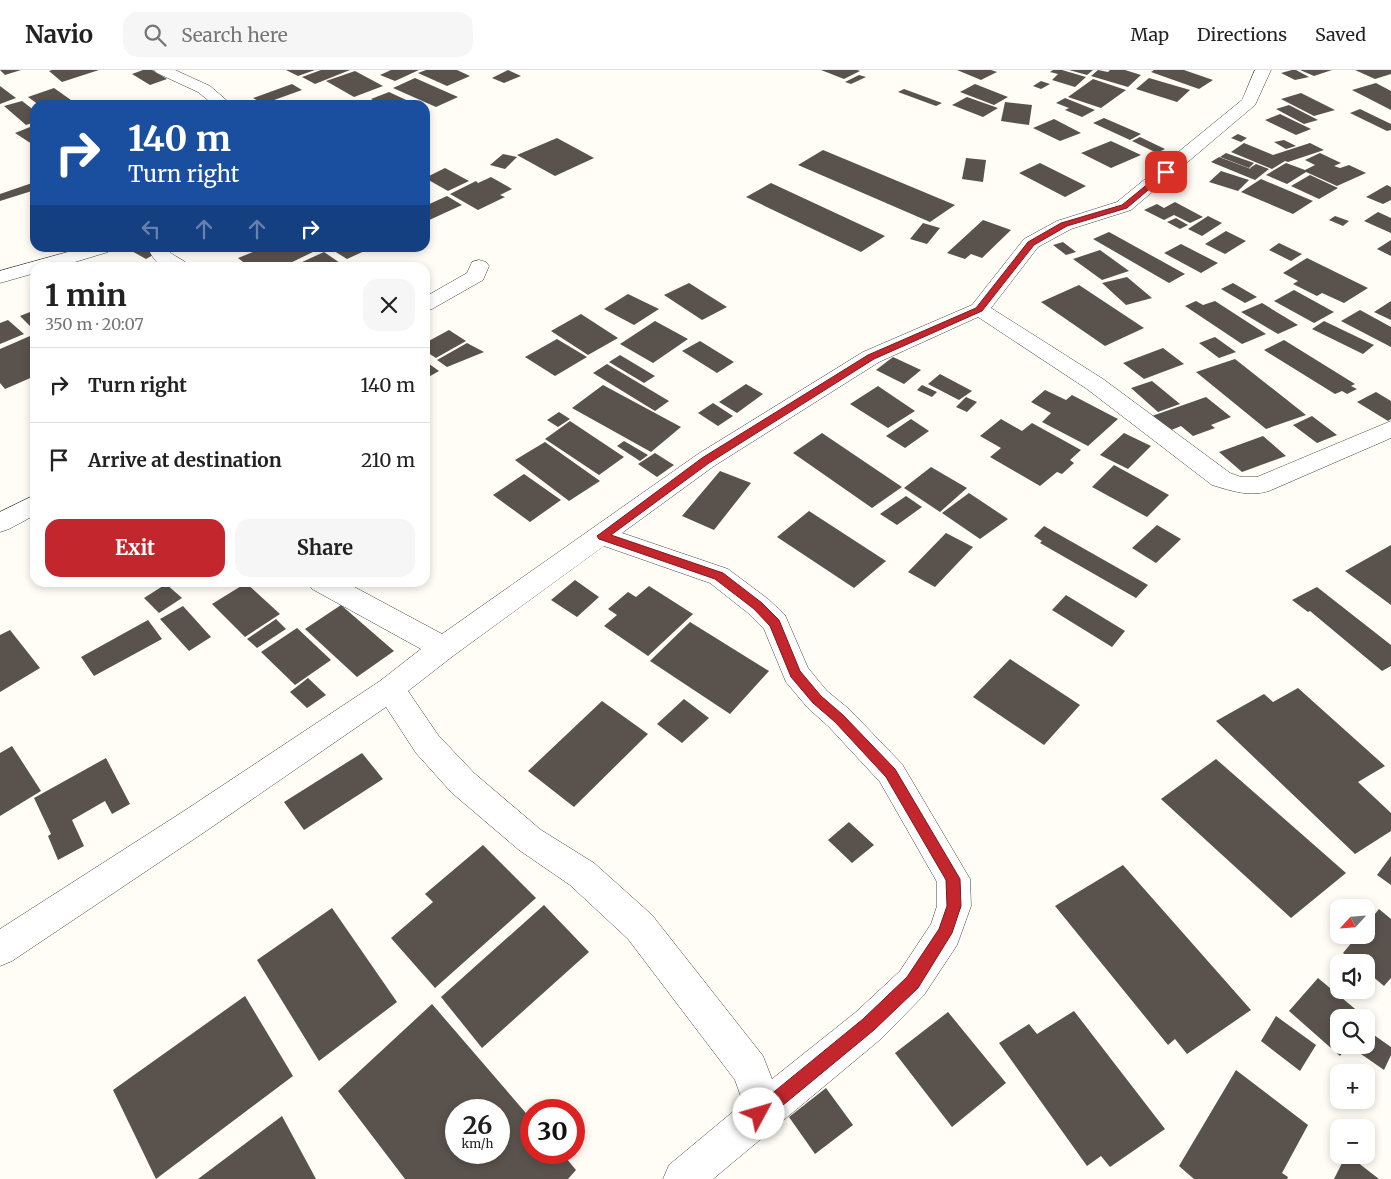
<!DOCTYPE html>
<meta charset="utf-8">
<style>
body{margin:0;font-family:Merriweather,serif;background:#f6f6f6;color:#222;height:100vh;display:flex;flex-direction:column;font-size:19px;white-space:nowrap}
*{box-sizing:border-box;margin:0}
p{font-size:16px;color:#767676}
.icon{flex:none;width:28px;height:28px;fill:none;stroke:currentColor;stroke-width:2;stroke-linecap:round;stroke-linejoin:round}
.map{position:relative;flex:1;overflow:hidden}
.sheet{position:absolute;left:30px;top:192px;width:400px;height:325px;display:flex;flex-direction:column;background:#fff;border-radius:15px;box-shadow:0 2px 8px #0003}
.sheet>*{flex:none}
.guide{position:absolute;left:30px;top:30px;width:400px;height:152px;border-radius:15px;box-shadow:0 2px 8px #0003;background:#1a4fa0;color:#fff;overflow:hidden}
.needle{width:32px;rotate:244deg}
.tools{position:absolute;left:1330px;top:829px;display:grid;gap:10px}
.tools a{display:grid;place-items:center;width:45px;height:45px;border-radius:10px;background:#fff;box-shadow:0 2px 8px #0003;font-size:25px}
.speed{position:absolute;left:445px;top:1029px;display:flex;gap:10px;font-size:25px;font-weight:700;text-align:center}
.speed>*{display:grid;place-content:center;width:65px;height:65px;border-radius:50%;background:#fff;box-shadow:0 2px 8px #0003;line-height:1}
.speed small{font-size:12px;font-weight:400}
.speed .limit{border:8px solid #d22;background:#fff;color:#111}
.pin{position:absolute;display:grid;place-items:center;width:42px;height:42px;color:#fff;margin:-21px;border-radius:10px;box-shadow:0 2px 8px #0006}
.me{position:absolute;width:55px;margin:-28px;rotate:51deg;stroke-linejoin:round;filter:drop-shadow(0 0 4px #0008)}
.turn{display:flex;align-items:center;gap:18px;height:105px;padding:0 15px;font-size:22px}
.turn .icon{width:65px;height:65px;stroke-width:2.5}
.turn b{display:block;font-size:35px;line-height:42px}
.lanes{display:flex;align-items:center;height:48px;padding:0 15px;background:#0003;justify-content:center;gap:25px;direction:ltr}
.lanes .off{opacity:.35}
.round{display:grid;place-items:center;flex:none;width:52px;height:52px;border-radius:15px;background:#f6f6f6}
.summary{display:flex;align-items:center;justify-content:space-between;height:85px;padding:0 15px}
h1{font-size:30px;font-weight:700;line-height:38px}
.primary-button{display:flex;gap:10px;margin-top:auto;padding:10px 15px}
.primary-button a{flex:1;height:58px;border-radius:15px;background:#c4262e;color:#fff;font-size:20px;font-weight:700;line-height:58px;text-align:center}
.primary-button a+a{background:#f6f6f6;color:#222}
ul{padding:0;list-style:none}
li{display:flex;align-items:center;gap:15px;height:75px;padding:0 15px;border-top:1px solid #e0e0e0}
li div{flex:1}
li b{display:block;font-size:19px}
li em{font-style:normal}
header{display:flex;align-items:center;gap:30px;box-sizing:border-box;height:70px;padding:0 25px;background:#fff;border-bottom:1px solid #e0e0e0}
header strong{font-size:24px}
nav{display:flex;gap:28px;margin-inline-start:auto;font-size:18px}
.search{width:350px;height:45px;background:#f6f6f6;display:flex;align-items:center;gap:12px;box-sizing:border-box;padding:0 18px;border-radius:15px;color:#767676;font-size:19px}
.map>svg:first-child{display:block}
.building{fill:#5a524d;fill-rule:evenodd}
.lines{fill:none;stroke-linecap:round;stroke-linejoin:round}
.minor-casing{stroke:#444;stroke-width:1}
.minor{fill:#fff;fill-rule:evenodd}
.route{fill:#c4262e;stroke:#7f191e}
</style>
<header>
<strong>Navio</strong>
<div class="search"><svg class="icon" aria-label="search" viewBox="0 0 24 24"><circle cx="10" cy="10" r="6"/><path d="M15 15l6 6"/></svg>Search here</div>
<nav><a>Map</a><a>Directions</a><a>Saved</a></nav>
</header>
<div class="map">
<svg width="1391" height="1109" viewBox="0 0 1391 1109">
<rect width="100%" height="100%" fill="#fffdf5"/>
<g class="building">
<polygon points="0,0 21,0 5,5"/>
<polygon points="52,0 99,0 62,12 49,1"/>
<polygon points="143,0 152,0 167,9 150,15 132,4"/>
<polygon points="286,0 315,0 298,6"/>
<polygon points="321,0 350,0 315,14 302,7"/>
<polygon points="391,0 419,0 395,11 380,5"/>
<polygon points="426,0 457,0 470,6 447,16 418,3"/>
<polygon points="508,0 521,6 504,13 492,8"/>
<polygon points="821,0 857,0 860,1 844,9"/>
<polygon points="957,0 991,0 997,2 981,10"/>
<polygon points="1053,0 1062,0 1086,7 1075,17 1052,10 1058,4 1050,2"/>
<polygon points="1069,0 1093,0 1087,5"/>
<polygon points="1098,0 1108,2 1110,0 1125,0 1141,5 1128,17 1091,6"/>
<polygon points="1154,0 1184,0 1213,10 1199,19 1151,2"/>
<polygon points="1292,0 1296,0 1309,7 1295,10 1281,3"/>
<polygon points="1300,0 1332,0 1314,6"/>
<polygon points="1355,0 1391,0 1391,4 1375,9"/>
<polygon points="355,1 383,16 354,27 326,11"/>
<polygon points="859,5 866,7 851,14 845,12"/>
<polygon points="415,8 458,27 436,37 393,18"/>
<polygon points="1149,8 1190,20 1177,32 1136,19"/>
<polygon points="1093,9 1126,20 1101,38 1068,27"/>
<polygon points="1041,11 1050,14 1041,19 1033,16"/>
<polygon points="1376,13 1391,21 1391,40 1352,20"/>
<polygon points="292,14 302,20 263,34 253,28"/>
<polygon points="975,14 1008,27 994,35 960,22"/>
<polygon points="0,16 16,28 0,34"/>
<polygon points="54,18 78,35 39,35 28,27"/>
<polygon points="904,19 942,33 936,36 898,22"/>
<polygon points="389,22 417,35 382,35 371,29"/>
<polygon points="1301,23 1335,40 1314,46 1281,29"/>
<polygon points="967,27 998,38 983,47 952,35"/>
<polygon points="1065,28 1095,40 1082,47 1065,40 1069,38 1056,33"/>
<polygon points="362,30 373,35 350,35"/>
<polygon points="22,31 35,41 35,52 26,55 4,36"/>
<polygon points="1005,32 1032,35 1029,55 1001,51"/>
<polygon points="1289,35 1318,50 1304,54 1276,39"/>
<polygon points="1360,39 1391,54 1391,60 1387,61 1350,43"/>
<polygon points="1280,44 1311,59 1296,65 1265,50"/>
<polygon points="1104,48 1141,64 1130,70 1093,53"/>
<polygon points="1054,49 1081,63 1060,71 1033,58"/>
<polygon points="35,55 35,76 15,63"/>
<polygon points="1238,64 1247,68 1241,72 1231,68"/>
<polygon points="1140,67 1165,79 1157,83 1132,71"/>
<polygon points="557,68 594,88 555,106 517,85"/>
<polygon points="1284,70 1296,76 1286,79 1274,72"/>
<polygon points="1111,71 1141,85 1111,98 1081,83"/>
<polygon points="1244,73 1273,85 1310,73 1324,80 1288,92 1285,91 1272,99 1231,82"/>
<polygon points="823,80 955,135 930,152 798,95"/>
<polygon points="1226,83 1254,93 1249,98 1220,87"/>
<polygon points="1320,83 1341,93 1334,96 1340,98 1349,95 1366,103 1337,116 1306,102 1287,114 1266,105 1286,93 1305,100 1315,95 1305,90"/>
<polygon points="503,84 517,87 505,99 490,95"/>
<polygon points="1219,87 1251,99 1250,98 1256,94 1269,99 1255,110 1211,92"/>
<polygon points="966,88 986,90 983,112 962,109"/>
<polygon points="1040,93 1086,116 1065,127 1019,103"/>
<polygon points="445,98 469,111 448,121 425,108"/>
<polygon points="1221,101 1249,110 1238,121 1209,112"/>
<polygon points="1310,105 1338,118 1319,129 1291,116"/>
<polygon points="491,107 512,119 500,125 505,127 478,140 450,124 476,111 478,113"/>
<polygon points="1261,109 1313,131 1293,144 1241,122"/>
<polygon points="35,112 35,120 0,131 0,124"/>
<polygon points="771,113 885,166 861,182 746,127"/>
<polygon points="1387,115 1391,117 1391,130 1383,134 1366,127"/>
<polygon points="447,126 462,135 425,152 425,136"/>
<polygon points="1175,132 1203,147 1190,153 1174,145 1164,150 1144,140 1157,134 1164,138"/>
<polygon points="1378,142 1391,148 1391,163 1364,151"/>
<polygon points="1208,146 1222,153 1202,166 1188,159"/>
<polygon points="1335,146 1349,151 1343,156 1329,150"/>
<polygon points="1176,148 1188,155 1180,159 1167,152"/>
<polygon points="983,150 1011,160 982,188 971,184 965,189 947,183"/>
<polygon points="923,153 940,158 927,174 910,169"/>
<polygon points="1226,161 1246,171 1225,184 1205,174"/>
<polygon points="1109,162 1185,204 1169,213 1093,169"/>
<polygon points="1391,170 1391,186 1377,179"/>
<polygon points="1063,172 1076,182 1066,185 1053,175"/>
<polygon points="1279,173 1302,184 1291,191 1269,180"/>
<polygon points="1181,174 1218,193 1201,203 1164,183"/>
<polygon points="135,178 147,178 157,183 146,189 130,180"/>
<polygon points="263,178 317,178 319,179 280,198 251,198 238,188"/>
<polygon points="333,178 371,178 347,189 331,179"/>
<polygon points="1100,180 1129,201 1102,210 1073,189"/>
<polygon points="324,182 346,197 289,198"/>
<polygon points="1307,188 1368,218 1344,233 1322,223 1317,226 1293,214 1298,211 1283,203"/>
<polygon points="1127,207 1152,228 1126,235 1102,213"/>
<polygon points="689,213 727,237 702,250 664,225"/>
<polygon points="1233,213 1257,227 1245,233 1221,219"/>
<polygon points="1079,215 1144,258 1105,276 1041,232"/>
<polygon points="1294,220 1334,242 1314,253 1274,231"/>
<polygon points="628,224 659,239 634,255 604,239"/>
<polygon points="1196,231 1203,235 1215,231 1266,264 1242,274 1185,236"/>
<polygon points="1391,231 1391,250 1374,242"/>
<polygon points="1262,233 1298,255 1278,264 1241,242"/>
<polygon points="35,240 35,261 20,246"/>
<polygon points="1360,240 1391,257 1391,277 1341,251"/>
<polygon points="581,244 618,268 588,285 551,261"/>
<polygon points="8,250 24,264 0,274 0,253"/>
<polygon points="655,251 688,269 653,293 620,274"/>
<polygon points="1324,251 1374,275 1363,284 1312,259"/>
<polygon points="449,260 466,271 436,288 425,281 425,273"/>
<polygon points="30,266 35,271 35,306 5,319 0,313 0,279"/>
<polygon points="1215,267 1236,282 1219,288 1199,273"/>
<polygon points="557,269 587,287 555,306 525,287"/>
<polygon points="1284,270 1355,314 1351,316 1357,319 1347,324 1342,321 1335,324 1264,280"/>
<polygon points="700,271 734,292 717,303 682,281"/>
<polygon points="467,273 484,282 447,297 437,290"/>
<polygon points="1163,278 1184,294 1144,309 1123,293"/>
<polygon points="620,285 655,306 644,313 609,292"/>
<polygon points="893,287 921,300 904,314 876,300"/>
<polygon points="1235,289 1306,345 1266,359 1196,302"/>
<polygon points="425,291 439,301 425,309"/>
<polygon points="607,294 669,331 655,341 593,303"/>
<polygon points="940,304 972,321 959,330 928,314"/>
<polygon points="1152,311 1180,334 1158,342 1131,318"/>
<polygon points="746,314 763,324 737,343 719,332"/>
<polygon points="603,315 681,357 651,382 572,338"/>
<polygon points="922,315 937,322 932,327 917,320"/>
<polygon points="878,316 915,341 888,358 850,334"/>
<polygon points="1045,320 1066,330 1072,325 1118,349 1088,376 1042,352 1051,343 1031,332"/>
<polygon points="1376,322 1391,331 1391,349 1388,351 1357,332"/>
<polygon points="966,327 977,332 967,342 956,337"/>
<polygon points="1206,327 1231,347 1211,355 1215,358 1193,366 1181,356 1169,361 1152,346"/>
<polygon points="713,333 733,346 718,356 698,343"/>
<polygon points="559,342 570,349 558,357 547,350"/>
<polygon points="1312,346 1337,365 1317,373 1293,355"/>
<polygon points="911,349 929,361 905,378 886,366"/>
<polygon points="1001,349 1022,361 1032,353 1081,380 1070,390 1074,393 1062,404 1057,402 1040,416 990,387 1001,378 980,366"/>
<polygon points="570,351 624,387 599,405 545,369"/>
<polygon points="822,363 902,417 872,438 793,383"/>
<polygon points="1124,363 1151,376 1128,399 1100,385"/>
<polygon points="1263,366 1286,386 1242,402 1219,382"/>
<polygon points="624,371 648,385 640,391 617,376"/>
<polygon points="545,372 600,411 569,431 515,390"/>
<polygon points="655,383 674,395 657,407 638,394"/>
<polygon points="1114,395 1169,425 1147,447 1092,417"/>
<polygon points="931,397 967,418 940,442 904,418"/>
<polygon points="720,401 751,413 714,460 682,446"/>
<polygon points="524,404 561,430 530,452 493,425"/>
<polygon points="969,423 1008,449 980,469 942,443"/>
<polygon points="906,426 922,437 897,455 880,444"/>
<polygon points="809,441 886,491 854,518 777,467"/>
<polygon points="1157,455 1181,469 1156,493 1132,478"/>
<polygon points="1044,456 1148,515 1136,528 1040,473 1042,471 1034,466"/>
<polygon points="946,463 973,477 935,517 908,502"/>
<polygon points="1391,475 1391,535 1345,501"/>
<polygon points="575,510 599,527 577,547 551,530"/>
<polygon points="246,513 280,544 245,567 212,534"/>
<polygon points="166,514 182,528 159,543 144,528"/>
<polygon points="649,516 693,544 648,586 604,556 617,545 608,539 628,522 636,527"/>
<polygon points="1317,517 1391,575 1391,596 1382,601 1310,541 1308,542 1292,530"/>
<polygon points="1066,525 1125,561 1112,577 1052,540"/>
<polygon points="341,535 394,581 357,607 305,559"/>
<polygon points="183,536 211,567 189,581 160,549"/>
<polygon points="276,549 286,559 257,578 247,569"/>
<polygon points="148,550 162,569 94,606 81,587"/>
<polygon points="690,552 769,601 730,644 650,591"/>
<polygon points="297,558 331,590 295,615 261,582"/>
<polygon points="10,560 40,598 0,622 0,565"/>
<polygon points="1010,589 1080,635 1044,675 973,627"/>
<polygon points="308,608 326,625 307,638 290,622"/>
<polygon points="1298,618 1385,696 1358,712 1391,743 1391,761 1355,784 1216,651 1264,624 1273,632"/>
<polygon points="684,629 709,648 682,673 657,654"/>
<polygon points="602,631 648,664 574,737 528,701"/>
<polygon points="12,676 41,721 0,746 0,683"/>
<polygon points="362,683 383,709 304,760 284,732"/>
<polygon points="106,688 130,734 112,744 105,731 72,750 84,776 58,790 48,766 51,764 34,728"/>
<polygon points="1216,689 1346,803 1291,848 1161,729"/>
<polygon points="849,752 874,775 852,793 828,770"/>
<polygon points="483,775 536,828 435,918 391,868 433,832 425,824"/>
<polygon points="1391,786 1391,815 1377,805"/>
<polygon points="1123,795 1251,940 1187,984 1175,969 1168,975 1055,836"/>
<polygon points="544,835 589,882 482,978 441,927"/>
<polygon points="332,838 397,932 319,991 257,890"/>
<polygon points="1379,839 1391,849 1391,908 1384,916 1366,901 1366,892 1355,892 1343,883 1358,865 1366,865 1366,855"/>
<polygon points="1318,908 1366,948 1339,948 1339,975 1349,975 1340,986 1289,941"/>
<polygon points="245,926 293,1006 156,1109 113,1020"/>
<path d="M432,934l99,115v33h30l15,18 -8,9h-163l-67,-88zM456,1040h43v42h-43z"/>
<polygon points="1074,941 1165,1059 1110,1097 1101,1086 1087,1096 999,973 1029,954 1037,964"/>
<polygon points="948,942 1006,1013 952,1057 895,983"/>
<polygon points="1276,946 1316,975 1300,1001 1261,971"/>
<polygon points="1371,963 1391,977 1391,985 1384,1000 1361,984"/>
<polygon points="1236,1000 1308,1055 1282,1103 1288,1107 1287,1109 1194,1109 1179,1096"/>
<polygon points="826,1018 853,1055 815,1084 789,1047"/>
<polygon points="282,1046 316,1109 198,1109"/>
<polygon points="1346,1085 1348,1085 1379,1109 1334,1109"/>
</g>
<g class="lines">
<g class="minor-casing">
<g id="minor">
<polygon points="154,0 175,0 210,16 232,35 214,35 198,22 157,3"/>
<path d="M1255,0h16l-16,35 -124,105 -60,19 -33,18 -47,61 112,71 127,94 11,4h16l134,-56v17l-122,53c-20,6 -37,0 -57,-6l-125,-96 -109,-72 -99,45 -165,104 -92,67 106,36 40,30 17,16 23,53 19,23 22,18 53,55 68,115 1,27 -14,39 -33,50 -42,43 -169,141h-50l6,-14 72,-60v-8l-6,-17 -107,-141 -58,-54 -51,-35 -67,-57 -36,-40 -30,-46 -180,124 -194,130 -12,5v-37l184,-118 196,-130 41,-32 -109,-60 -4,-7h37l97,52 256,-180 165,-102 109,-47 52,-66 33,-18 60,-19 125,-102zM604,476l106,37 38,30 16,16 22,53 21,25 22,20 51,55 57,100v24l-6,18 -31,47 -44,41 -84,67 -9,-23 -111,-141 -58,-52 -53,-33 -67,-57 -36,-38 -30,-44 45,-35z"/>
<polygon points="82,178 111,178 108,182 55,198 35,198 35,203 0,213 0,201"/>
<path d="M148,178h18c6,9 18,10 25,20 -22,0 -34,2 -43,-20z"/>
<polygon points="479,190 486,192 489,196 483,210 432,239 425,241 425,227 467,203 472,192"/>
<polygon points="35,425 35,445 9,459 0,462 0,442"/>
</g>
</g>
<use href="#minor" class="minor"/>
</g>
<polygon class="route" points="1166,99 1170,102 1168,103 1127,138 1067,156 1034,175 982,241 874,289 709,393 611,465 723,503 762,533 779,550 800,601 821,626 843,645 895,699 960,809 961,836 952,863 918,918 874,960 765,1050 759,1052 753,1050 751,1044 753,1039 863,949 907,907 939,859 947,836 946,810 886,707 835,652 813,633 791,607 770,556 754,539 715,509 599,469 597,466 702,388 868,285 976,238 1028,172 1061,153 1122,135"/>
</svg>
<div class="tools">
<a><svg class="needle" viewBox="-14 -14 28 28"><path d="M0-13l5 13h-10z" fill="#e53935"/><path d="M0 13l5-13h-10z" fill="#767676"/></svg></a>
<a><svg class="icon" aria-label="sound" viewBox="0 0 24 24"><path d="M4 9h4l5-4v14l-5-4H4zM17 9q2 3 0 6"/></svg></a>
<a><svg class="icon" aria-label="search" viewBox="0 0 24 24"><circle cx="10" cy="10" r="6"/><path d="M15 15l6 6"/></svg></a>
<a>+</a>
<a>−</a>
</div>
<div class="speed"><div>26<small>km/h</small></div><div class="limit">30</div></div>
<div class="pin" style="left:1166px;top:102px;background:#d93025"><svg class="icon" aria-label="arrive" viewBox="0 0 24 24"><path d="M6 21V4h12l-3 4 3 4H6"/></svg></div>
<svg class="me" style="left:759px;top:1044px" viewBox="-20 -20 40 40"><circle r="19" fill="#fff"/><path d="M0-13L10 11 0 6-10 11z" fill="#c4262e"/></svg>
<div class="guide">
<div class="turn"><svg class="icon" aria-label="right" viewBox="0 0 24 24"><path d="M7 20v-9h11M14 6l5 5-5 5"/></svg><div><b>140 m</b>Turn right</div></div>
<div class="lanes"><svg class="icon off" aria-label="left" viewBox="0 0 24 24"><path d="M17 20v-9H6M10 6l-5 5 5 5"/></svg><svg class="icon off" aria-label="ahead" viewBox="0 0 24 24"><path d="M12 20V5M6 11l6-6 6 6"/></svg><svg class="icon off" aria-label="ahead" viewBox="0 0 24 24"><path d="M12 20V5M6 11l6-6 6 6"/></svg><svg class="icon" aria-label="right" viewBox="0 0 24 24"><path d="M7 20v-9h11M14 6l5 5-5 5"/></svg></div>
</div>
<section class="sheet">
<div class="summary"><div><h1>1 min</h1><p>350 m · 20:07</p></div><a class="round"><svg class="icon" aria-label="close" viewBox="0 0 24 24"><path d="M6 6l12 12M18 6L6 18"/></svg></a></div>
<ul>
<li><svg class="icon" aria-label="right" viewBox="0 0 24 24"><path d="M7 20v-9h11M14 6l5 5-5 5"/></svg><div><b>Turn right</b></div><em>140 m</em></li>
<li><svg class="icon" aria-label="arrive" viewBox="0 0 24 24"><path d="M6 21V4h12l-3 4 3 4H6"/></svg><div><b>Arrive at destination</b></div><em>210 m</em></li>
</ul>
<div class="primary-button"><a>Exit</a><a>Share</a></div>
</section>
</div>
